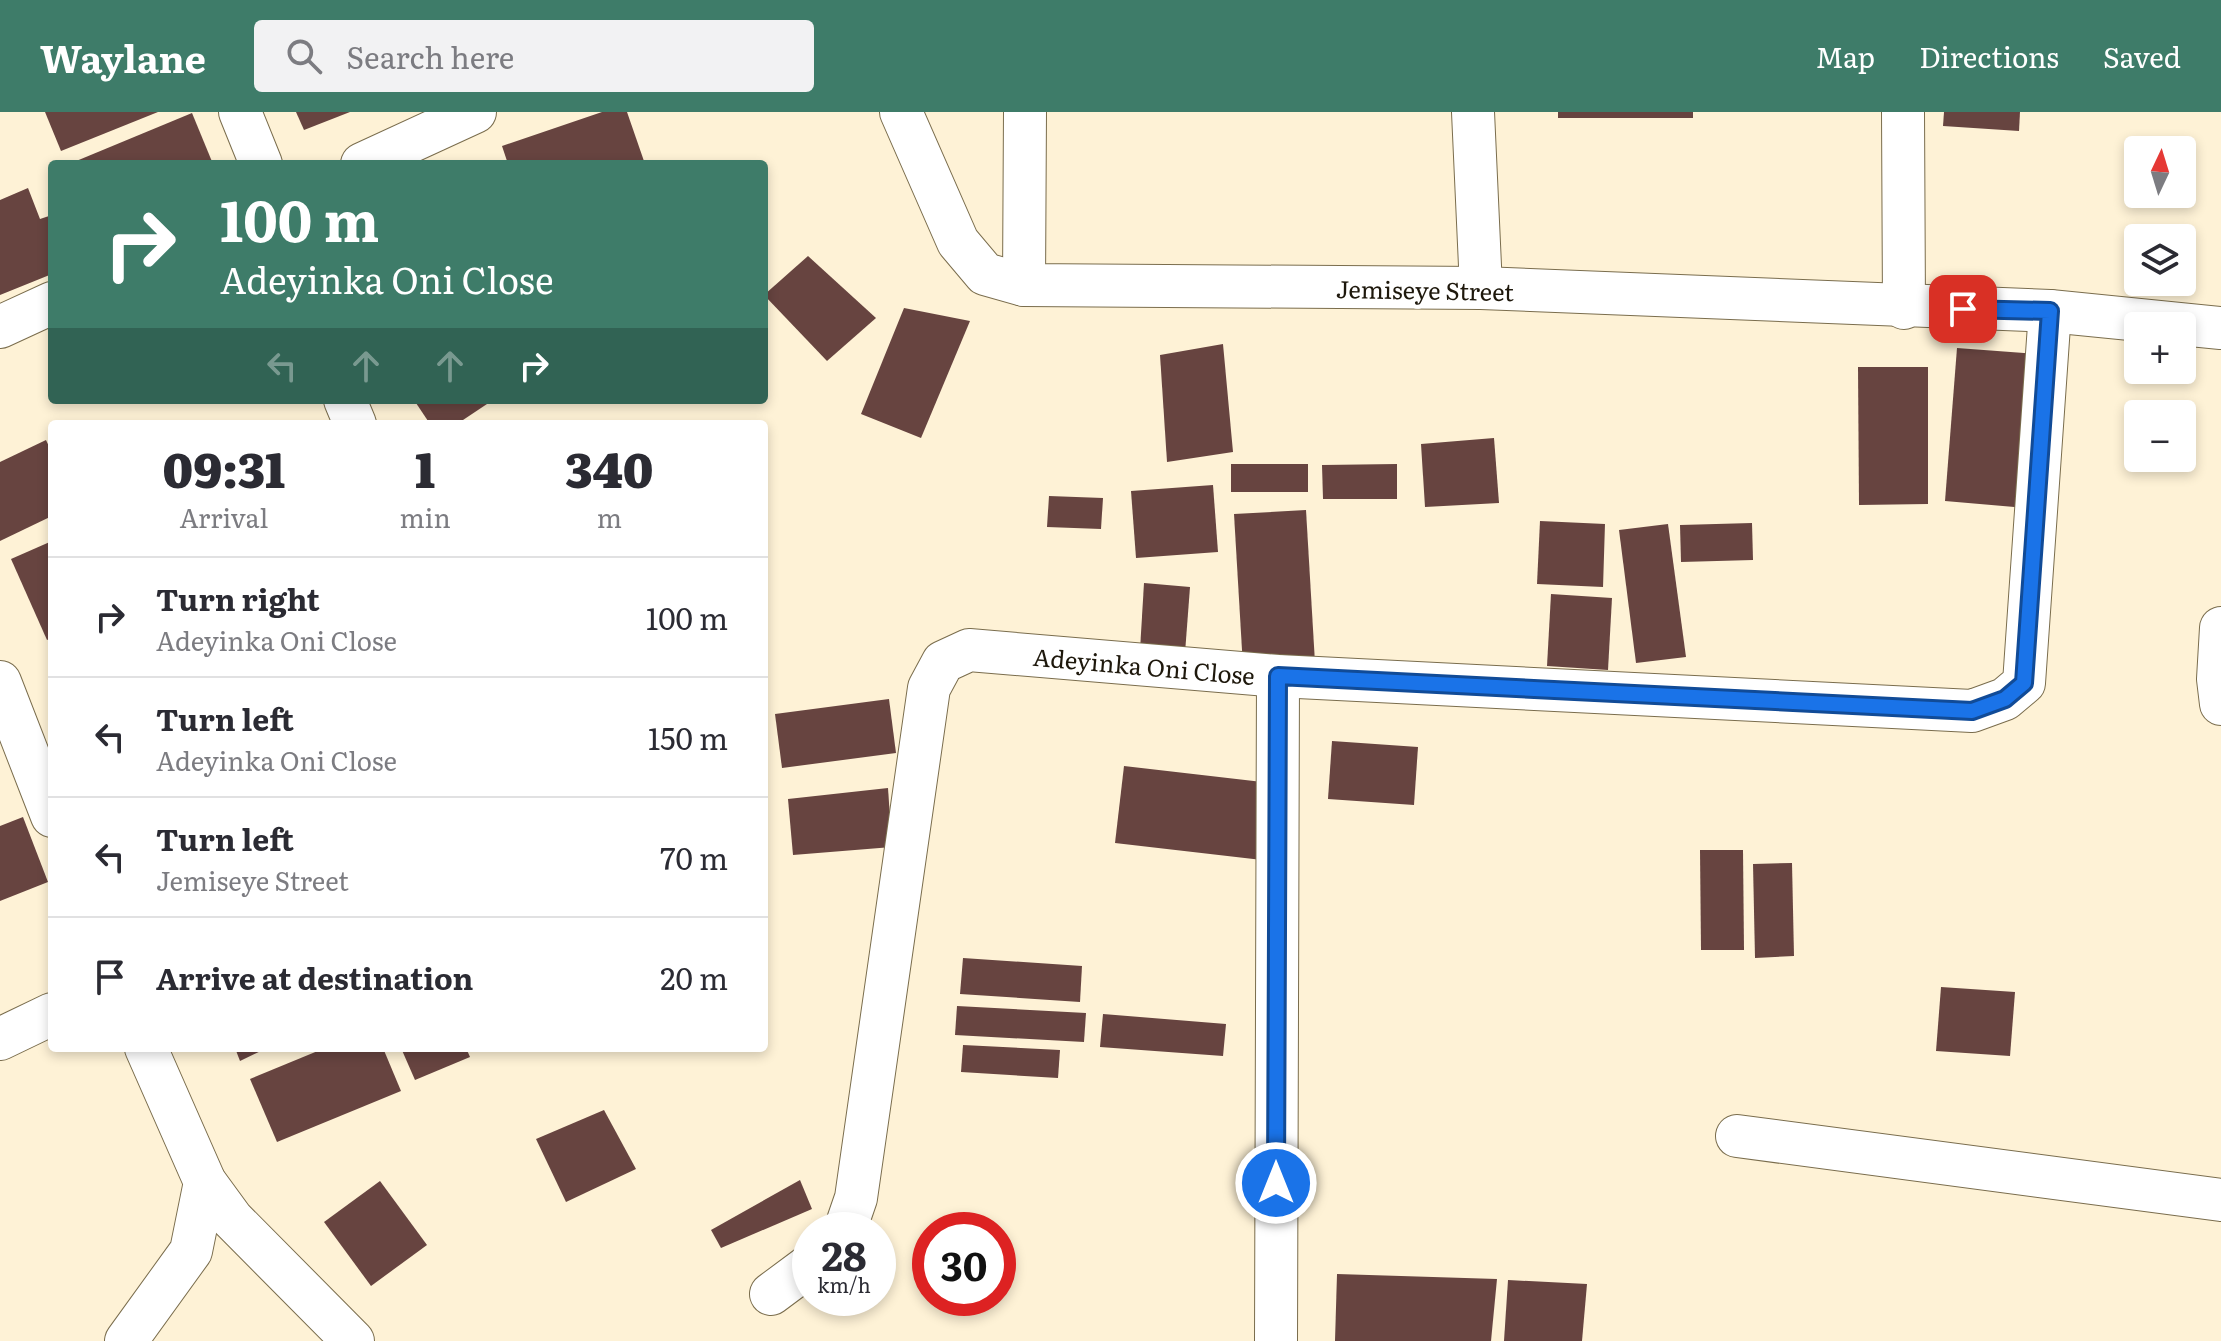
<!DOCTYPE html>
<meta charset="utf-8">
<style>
body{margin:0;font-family:Literata,serif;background:#f2f2f3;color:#2b2b33;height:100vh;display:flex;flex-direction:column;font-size:30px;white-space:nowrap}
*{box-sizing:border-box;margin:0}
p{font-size:26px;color:#7c7c81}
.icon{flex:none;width:44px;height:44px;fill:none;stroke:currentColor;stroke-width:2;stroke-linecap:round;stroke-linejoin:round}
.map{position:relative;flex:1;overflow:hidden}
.sheet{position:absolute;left:48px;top:308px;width:720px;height:632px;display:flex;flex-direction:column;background:#fff;border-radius:8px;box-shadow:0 4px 12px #0003}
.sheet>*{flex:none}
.top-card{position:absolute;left:48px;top:48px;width:720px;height:244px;border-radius:8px;box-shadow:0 4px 12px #0003;background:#3e7c69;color:#fff;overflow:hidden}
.needle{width:52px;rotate:4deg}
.tools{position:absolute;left:2124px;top:24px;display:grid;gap:16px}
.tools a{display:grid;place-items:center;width:72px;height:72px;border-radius:8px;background:#fff;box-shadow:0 4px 12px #0003;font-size:40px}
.speed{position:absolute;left:792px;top:1100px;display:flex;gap:16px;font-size:40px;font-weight:700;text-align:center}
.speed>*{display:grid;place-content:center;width:104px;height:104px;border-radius:50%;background:#fff;box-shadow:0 4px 12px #0003;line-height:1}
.speed small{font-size:20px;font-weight:400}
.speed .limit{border:12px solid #d22;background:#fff;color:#111}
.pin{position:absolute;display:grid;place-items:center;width:68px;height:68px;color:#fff;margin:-34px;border-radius:16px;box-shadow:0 4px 12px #0006}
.me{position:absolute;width:88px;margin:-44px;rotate:0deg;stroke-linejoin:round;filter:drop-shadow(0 0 6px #0008)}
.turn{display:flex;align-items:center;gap:28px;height:168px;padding:0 40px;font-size:36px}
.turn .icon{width:104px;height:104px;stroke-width:2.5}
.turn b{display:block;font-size:56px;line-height:68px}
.lanes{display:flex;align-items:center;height:76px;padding:0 40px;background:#0003;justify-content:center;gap:40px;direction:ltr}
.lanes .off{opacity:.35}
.eta{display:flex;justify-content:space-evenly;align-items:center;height:136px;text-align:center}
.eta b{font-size:48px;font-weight:800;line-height:56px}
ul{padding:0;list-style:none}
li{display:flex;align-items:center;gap:24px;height:120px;padding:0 40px;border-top:2px solid #e1e1e2}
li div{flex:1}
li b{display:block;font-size:30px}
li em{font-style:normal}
header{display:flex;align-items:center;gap:48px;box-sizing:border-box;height:112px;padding:0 40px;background:#3e7c69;color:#fff}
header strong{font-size:38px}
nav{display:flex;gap:44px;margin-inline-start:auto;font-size:28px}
.search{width:560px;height:72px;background:#f2f2f3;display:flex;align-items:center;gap:20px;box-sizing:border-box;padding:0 28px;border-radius:8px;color:#7c7c81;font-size:30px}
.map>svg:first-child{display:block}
.building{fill:#674440}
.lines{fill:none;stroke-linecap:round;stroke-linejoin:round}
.minor-casing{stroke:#7a6d4d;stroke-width:44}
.minor{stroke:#fff;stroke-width:42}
.route-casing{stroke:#114b97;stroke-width:20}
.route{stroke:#1a73e8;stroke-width:14}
.labels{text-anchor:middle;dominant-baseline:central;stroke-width:8;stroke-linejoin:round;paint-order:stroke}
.street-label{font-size:24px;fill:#1e180c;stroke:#fff}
</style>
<header>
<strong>Waylane</strong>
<div class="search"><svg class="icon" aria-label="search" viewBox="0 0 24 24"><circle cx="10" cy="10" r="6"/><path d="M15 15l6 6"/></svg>Search here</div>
<nav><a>Map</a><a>Directions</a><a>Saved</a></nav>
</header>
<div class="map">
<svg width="2221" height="1229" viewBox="0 0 2221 1229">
<rect width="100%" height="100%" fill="#fef2d6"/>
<g class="building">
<polygon points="45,0 158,0 61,39"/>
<polygon points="296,0 350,0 304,18"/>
<polygon points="602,0 627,0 645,52 508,52 502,34"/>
<rect x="1558" y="0" width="135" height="6"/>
<polygon points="1944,0 2020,0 2019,19 1943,14"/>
<polygon points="192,1 213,52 69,52"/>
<polygon points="28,76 40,107 52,103 52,162 0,183 0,88"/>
<polygon points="808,144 876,206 827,249 764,183"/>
<polygon points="904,196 970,209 921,326 861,302"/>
<polygon points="1223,232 1233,340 1167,350 1160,243"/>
<polygon points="1957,236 2039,242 2026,396 1945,389"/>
<polygon points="1858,255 1928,255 1928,392 1859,393"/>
<polygon points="414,288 493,288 457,312 430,312"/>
<polygon points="1494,326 1499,391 1425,395 1421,332"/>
<polygon points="46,328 52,341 52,404 0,429 0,350"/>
<rect x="1231" y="352" width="77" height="28"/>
<polygon points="1397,352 1397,387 1323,387 1322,353"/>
<polygon points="1213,373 1218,440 1136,446 1131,379"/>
<polygon points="1049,384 1103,386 1101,417 1047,415"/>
<polygon points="1306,398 1315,551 1243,555 1234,402"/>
<polygon points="1540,409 1605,412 1603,475 1537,472"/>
<polygon points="1752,411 1753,448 1681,450 1680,413"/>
<polygon points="1668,412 1686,545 1636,551 1619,418"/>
<polygon points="52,429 52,526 47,528 11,447"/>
<polygon points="1144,471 1190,475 1185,541 1140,538"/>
<polygon points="1551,482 1612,486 1608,558 1547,554"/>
<polygon points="889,587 896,641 782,656 775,602"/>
<polygon points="1332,629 1418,635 1414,693 1328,687"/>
<polygon points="1124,654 1271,671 1262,748 1115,731"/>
<polygon points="888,676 892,735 793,743 788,687"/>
<polygon points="23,705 48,770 0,789 0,714"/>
<polygon points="1700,738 1743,738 1744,838 1701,838"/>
<polygon points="1792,751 1794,844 1755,846 1753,752"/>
<polygon points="963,846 1082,854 1080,890 960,882"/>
<polygon points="1941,875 2015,880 2010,944 1936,939"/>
<polygon points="957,894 1086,901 1084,930 955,923"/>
<polygon points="1103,902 1226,912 1223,944 1100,935"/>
<polygon points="963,933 1060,938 1058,966 961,960"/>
<polygon points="235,936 267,936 240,949"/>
<polygon points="325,936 383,936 401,979 277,1030 250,967"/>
<polygon points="401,936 466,936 470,945 415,968"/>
<polygon points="604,998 636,1057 566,1090 536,1027"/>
<polygon points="800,1068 812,1097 721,1136 711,1118"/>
<polygon points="380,1069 427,1133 371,1174 324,1110"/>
<polygon points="1337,1162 1497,1167 1491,1229 1335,1229"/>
<polygon points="1508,1168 1587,1172 1582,1229 1504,1229"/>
</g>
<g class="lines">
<g class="minor-casing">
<g id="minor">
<polyline points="240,0 261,52"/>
<polyline points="901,0 958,130 985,162 1024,173 1481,176 2050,199 2221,216"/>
<polyline points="1473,0 1481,176"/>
<polyline points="1903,0 1904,196"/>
<polyline points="362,52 475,0"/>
<polyline points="1024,173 1025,0"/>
<polyline points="0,215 52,191"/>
<polyline points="345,288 355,312"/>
<polyline points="2221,516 2218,567 2221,592"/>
<polyline points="0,570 52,704"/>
<polyline points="0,927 52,902"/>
<polyline points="146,936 205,1070 232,1107 353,1229"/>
<polyline points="1737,1024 2221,1088"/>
<polyline points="845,1118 856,1086 929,576 943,550 969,538 1278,564 1972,599 2005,587 2024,571 2050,199"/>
<polyline points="771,1182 810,1153"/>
<polyline points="126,1229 191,1139 205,1070"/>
<polyline points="1276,1229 1278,564"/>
</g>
</g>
<use href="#minor" class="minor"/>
</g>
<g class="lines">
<g class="route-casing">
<polyline id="route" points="1276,1071 1278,564 1972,599 2005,587 2024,571 2050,199 1963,197"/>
</g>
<use href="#route" class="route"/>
</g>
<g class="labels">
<g class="street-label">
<text transform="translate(1425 177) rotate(1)">Jemiseye Street</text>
<text transform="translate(1144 553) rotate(5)">Adeyinka Oni Close</text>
</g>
</g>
</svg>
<div class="tools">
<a><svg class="needle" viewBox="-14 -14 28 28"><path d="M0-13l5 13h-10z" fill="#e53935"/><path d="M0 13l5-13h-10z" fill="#7c7c81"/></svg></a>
<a><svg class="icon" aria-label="layers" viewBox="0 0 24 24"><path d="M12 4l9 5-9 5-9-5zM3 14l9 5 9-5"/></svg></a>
<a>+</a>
<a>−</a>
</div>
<div class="speed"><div>28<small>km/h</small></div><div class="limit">30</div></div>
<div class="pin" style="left:1963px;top:197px;background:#d93025"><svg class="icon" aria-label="arrive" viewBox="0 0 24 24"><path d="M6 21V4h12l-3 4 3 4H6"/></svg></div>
<svg class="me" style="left:1276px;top:1071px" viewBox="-20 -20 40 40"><circle r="17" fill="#1a73e8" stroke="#fff" stroke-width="3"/><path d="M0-11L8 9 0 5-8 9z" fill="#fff"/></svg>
<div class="top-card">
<div class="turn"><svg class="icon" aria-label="right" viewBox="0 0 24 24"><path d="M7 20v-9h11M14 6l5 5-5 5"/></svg><div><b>100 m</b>Adeyinka Oni Close</div></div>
<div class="lanes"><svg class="icon off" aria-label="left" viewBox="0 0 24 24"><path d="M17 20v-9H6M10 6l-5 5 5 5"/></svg><svg class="icon off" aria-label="ahead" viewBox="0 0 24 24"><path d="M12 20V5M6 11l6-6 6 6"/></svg><svg class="icon off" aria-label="ahead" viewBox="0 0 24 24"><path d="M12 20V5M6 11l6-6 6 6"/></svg><svg class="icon" aria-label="right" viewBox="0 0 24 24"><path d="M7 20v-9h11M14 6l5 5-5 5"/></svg></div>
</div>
<section class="sheet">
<div class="eta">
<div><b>09:31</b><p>Arrival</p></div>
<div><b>1</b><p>min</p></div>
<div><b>340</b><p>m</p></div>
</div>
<ul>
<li><svg class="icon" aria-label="right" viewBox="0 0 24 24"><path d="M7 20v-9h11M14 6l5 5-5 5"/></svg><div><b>Turn right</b><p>Adeyinka Oni Close</p></div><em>100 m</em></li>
<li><svg class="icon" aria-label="left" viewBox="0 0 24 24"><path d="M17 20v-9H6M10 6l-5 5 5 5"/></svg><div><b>Turn left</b><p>Adeyinka Oni Close</p></div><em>150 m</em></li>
<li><svg class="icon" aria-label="left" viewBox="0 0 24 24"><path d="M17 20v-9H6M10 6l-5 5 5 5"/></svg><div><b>Turn left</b><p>Jemiseye Street</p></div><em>70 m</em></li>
<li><svg class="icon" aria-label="arrive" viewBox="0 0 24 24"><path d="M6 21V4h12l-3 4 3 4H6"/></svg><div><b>Arrive at destination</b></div><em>20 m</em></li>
</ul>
</section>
</div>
